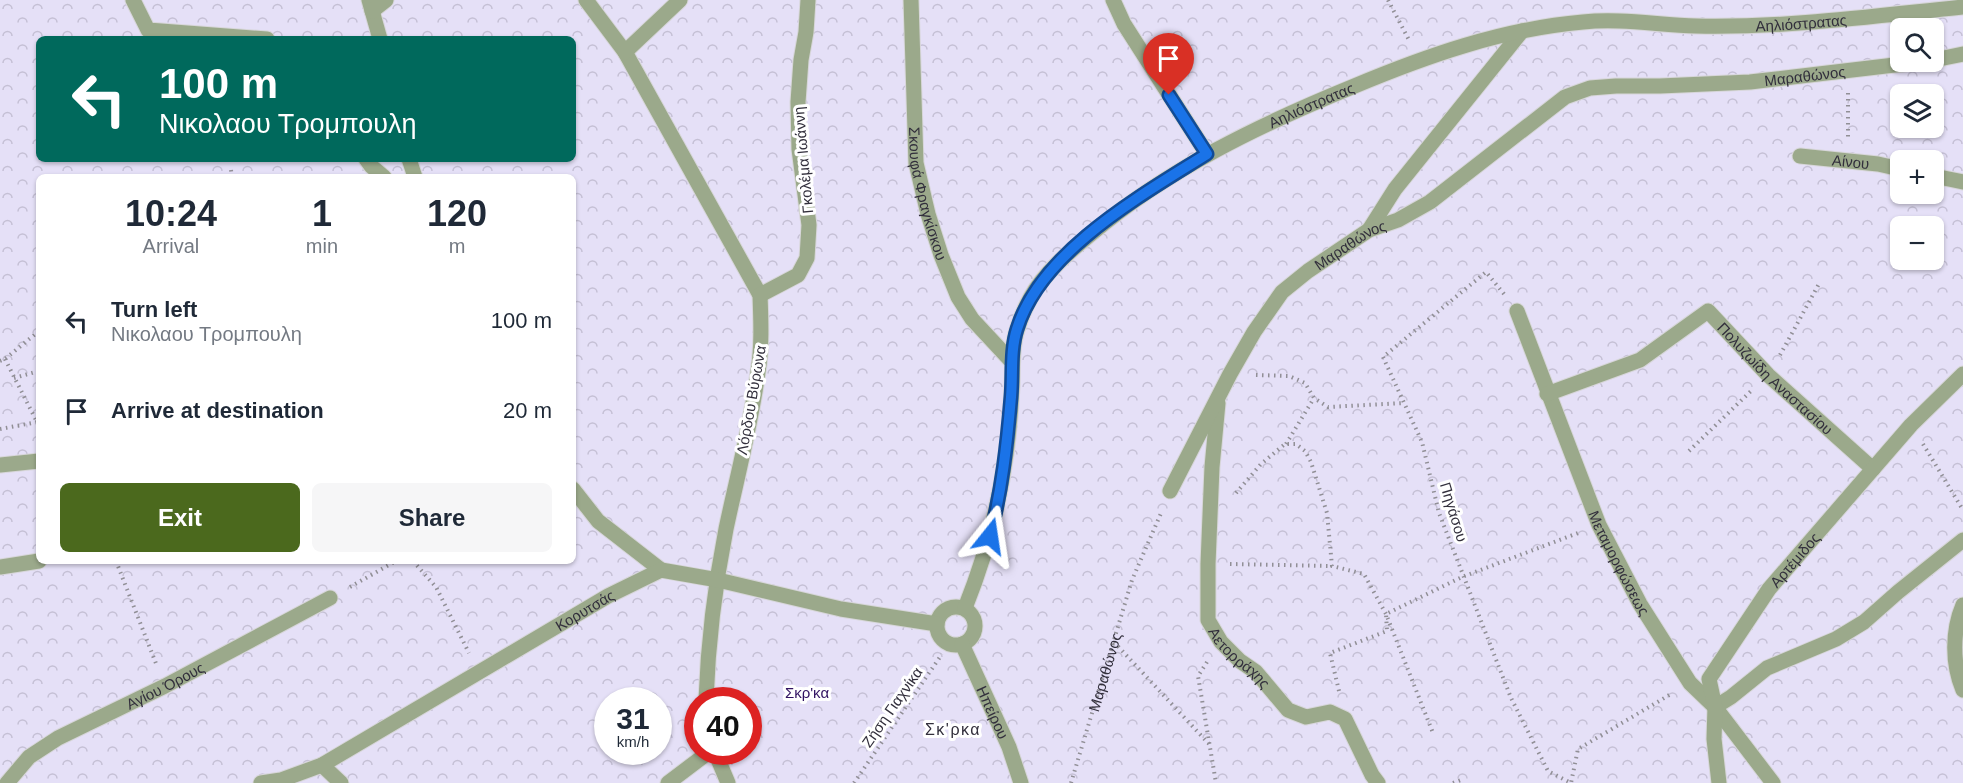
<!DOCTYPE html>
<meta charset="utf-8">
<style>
body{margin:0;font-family:Helvetica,sans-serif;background:#f6f6f7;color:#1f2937;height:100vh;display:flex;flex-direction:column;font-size:22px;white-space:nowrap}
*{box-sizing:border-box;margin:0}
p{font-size:20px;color:#747a83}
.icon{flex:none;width:33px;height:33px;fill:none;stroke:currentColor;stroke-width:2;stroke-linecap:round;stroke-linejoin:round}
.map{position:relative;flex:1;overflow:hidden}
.side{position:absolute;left:36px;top:174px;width:540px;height:390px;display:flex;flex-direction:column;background:#fff;border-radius:9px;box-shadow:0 2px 4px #0004}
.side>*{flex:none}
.guide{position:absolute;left:36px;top:36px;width:540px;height:126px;border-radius:9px;box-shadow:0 2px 4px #0004;background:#00695c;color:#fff;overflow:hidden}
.controls{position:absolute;left:1890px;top:18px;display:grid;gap:12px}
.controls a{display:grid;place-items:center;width:54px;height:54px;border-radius:9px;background:#fff;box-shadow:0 2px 4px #0004;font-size:30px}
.speed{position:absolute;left:594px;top:687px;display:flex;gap:12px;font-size:30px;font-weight:700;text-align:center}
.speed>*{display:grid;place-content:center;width:78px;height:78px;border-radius:50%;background:#fff;box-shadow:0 2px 4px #0004;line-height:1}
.speed small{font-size:15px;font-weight:400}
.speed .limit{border:9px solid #d22;background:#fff;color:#111}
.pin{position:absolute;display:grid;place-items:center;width:51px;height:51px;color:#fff;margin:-62px -26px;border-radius:50% 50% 50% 0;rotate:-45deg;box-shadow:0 0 6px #0007}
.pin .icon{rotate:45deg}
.me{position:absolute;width:66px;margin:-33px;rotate:15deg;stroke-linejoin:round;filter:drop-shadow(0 0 4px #0008)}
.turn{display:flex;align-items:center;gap:21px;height:126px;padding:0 24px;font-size:27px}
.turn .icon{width:78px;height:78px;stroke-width:2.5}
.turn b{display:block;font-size:42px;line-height:51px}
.eta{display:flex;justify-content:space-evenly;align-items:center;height:102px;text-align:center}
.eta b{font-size:36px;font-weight:700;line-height:42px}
.primary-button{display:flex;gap:12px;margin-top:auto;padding:12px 24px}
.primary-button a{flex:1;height:69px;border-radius:9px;background:#4b691d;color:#fff;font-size:24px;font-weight:700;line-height:69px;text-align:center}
.primary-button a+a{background:#f6f6f7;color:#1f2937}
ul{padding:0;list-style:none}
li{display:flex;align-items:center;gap:18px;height:90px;padding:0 24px}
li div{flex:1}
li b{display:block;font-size:22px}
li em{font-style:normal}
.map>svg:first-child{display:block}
.park{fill:url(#park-crowns);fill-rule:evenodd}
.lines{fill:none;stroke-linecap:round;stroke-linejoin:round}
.minor-casing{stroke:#d7d6d9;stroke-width:17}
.path{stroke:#918f96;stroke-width:4;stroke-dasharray:1.5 4.5;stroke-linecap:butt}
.minor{stroke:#9ba98b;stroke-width:15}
.route-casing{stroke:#114b97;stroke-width:15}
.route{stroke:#1a73e8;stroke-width:10}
.labels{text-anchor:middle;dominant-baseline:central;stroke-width:6;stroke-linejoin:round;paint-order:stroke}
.street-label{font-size:15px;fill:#322f3c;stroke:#fff}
.park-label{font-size:15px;fill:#311261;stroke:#fff}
.neighbourhood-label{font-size:16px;letter-spacing:1.5px;fill:#322f3c;stroke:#fff}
</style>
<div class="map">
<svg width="1963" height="783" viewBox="0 0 1963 783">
<defs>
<pattern id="park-crowns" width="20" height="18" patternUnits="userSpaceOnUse" patternTransform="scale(1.5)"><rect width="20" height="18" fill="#e5e0f7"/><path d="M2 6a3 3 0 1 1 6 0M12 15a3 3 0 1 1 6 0" fill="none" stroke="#c5c0d5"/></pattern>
</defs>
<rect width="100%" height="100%" fill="#fbfbfb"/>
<path class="park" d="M0,0h1963v783h-1963zM1900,28h34v34h-34zM39,39h534v120h-534zM1900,94h34v34h-34zM1900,160h34v34h-34zM39,177h534v384h-534zM1900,226h34v34h-34zM608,700h50v52h-50zM698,700h50v52h-50z"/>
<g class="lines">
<g class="minor-casing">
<g id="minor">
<polyline points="133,0 148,30 267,39"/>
<polyline points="369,0 380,39"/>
<path d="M586,0l39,52 135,243c1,26 2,52 -2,77 -7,53 -21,105 -32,157 -11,56 -18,114 -20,171"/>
<path id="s2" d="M911,0l5,163 12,51 13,41 17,42 14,22 40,43"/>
<polyline points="1113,0 1124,24 1207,154"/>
<polyline points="372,11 386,0"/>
<polyline points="625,52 680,0"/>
<polyline points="1934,60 1963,54"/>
<path id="s3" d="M1800,156l78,8 22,5"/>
<polyline points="366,159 371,166 384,177"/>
<polyline points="409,159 415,177"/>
<polyline points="1934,176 1963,182"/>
<polyline points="1369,230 1395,189 1522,31"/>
<polyline points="760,295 798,275 807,258 809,225 799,149 798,102 801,60 806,32 808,0"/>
<path id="s4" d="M1517,311l82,214 41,79 50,79 25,24 58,76"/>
<path id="s5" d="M1547,394l93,-34 68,-49 60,64 105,94"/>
<path id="s6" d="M1218,403l-6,64 -4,97v56l13,22 19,19 16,11 32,38 18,7 24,-5 15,7 27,56 6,8"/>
<polyline points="0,465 39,461"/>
<polyline points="573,489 598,521 661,570"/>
<path id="s7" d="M1170,491l60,-117 24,-42 28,-40 26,-21 61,-41 29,-10 32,-18 135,-105 25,-9 26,-2h44l90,-4 170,-20"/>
<polyline points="0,567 39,561"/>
<path d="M1963,605c-11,26 -11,59 0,85"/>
<circle cx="956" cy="626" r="19"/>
<path id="s8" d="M965,608c20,-50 34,-101 41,-154 3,-22 5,-45 6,-67 1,-19 -1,-41 6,-60 3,-10 8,-21 13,-30 13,-24 39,-46 60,-63 77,-65 168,-109 261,-147 74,-31 150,-58 231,-65 37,-4 76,3 113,4 90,2 178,-10 267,-19"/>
<path id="s9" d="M962,644l47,103 12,36"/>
<polyline points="1715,707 1731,697 1767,668 1836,639 1864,622 1898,592 1963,540"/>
<polyline points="715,752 728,783"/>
<polyline points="322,765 341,783"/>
<path id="s10" d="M7,783l22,-26 29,-19 107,-52 165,-88"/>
<path id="s11" d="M261,783l20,-3 41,-15 286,-169 53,-26 57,10 123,29 96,15"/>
<polyline points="668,783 709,752"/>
<path id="s12" d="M1719,783l-5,-44 1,-32 -6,-28 60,-90 142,-164 52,-51"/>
</g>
</g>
<g class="path">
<polyline points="1388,0 1409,40"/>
<polyline points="1848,93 1848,139"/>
<polyline points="231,170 232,177"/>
<polyline points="1504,294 1486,272 1383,357 1422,442 1439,513 1511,698 1548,771 1571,783 1578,749 1671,694"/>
<polyline points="1780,355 1820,282"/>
<polyline points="5,359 37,422"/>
<polyline points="0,361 5,359 39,331"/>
<polyline points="1256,375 1289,376 1305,383 1314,398 1328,407 1404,403"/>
<polyline points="14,378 39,371"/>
<polyline points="0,429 38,422"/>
<polyline points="1286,444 1314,398"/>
<polyline points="1923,444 1963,510"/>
<polyline points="1689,451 1751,391"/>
<polyline points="1236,493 1261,464 1285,444 1296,444 1305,451 1311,462 1327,513 1332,566 1364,574 1386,614 1433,733"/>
<polyline points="116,561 157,666"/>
<polyline points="413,561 436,587 469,653"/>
<polyline points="1230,564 1332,566"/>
<polyline points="350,587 396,561"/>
<polyline points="1114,642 1209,744"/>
<polyline points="1207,662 1198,676 1216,783"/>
<polyline points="1339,691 1330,653 1387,631 1386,614 1462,577 1578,533"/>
<polyline points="854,783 942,654"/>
<path id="s1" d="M1071,783l61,-203 30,-69"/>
<polyline points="1453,783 1461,780"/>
</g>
<use href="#minor" class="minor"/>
</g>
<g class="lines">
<g class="route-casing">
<path id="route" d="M990,536c12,-46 17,-92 21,-139 2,-22 -1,-46 6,-68 24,-78 125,-134 190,-175l-38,-59"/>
</g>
<use href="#route" class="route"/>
</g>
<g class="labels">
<g class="street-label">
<text stroke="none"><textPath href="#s8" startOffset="1168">Αηλιόστρατας</textPath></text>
<text stroke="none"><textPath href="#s7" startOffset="816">Μαραθώνος</textPath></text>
<text stroke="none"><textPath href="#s8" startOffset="664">Αηλιόστρατας</textPath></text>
<text transform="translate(803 160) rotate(-95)">Γκολέμα Ιωάννη</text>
<text stroke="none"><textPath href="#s3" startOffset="51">Αίνου</textPath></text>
<text stroke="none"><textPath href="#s2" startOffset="195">Σκουφά Φραγκίσκου</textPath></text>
<text stroke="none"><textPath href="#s7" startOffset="312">Μαραθώνος</textPath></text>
<text stroke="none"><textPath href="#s5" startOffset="278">Πολυζωίδη Αναστασίου</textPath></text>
<text transform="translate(751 400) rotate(-80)">Λόρδου Βύρωνα</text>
<text transform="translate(1454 512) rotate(73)">Πηγάσου</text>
<text stroke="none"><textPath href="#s12" startOffset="252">Αρτέμιδος</textPath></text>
<text stroke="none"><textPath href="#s4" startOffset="272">Μεταμορφώσεως</textPath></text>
<text stroke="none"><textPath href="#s11" startOffset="369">Κορυτσάς</textPath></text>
<text stroke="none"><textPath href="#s6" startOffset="267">Αετορράχης</textPath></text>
<text stroke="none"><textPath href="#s1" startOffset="116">Μαραθώνος</textPath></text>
<text stroke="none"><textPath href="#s10" startOffset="188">Αγίου Όρους</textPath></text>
<text transform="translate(892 707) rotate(-55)">Ζήση Γιαχνίκα</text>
<text stroke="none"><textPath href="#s9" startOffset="75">Ηπείρου</textPath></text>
</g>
<g class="park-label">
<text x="807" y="692">Σκρ'κα</text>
</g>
<g class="neighbourhood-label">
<text x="953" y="729">Σκ'ρκα</text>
</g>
</g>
</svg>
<div class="controls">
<a><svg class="icon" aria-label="search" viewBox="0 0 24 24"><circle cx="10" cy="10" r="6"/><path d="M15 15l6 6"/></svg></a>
<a><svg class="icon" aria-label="layers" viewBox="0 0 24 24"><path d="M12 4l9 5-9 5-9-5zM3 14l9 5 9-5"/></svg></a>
<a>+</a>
<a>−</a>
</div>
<div class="speed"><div>31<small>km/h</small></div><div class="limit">40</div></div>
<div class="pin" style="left:1169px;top:95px;background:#d93025"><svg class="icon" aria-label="arrive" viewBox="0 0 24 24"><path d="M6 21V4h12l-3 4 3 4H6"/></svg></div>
<svg class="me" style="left:990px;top:536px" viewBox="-20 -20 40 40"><path d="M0-17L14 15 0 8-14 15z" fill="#1a73e8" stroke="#fff" stroke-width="4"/></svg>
<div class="guide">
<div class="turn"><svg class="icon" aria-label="left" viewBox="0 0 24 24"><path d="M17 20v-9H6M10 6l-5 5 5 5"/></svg><div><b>100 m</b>Νικολαου Τρομπουλη</div></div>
</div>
<section class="side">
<div class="eta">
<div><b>10:24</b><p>Arrival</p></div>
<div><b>1</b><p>min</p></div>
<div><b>120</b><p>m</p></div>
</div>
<ul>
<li><svg class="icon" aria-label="left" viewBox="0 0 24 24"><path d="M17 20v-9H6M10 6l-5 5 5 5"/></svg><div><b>Turn left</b><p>Νικολαου Τρομπουλη</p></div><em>100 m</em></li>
<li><svg class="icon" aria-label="arrive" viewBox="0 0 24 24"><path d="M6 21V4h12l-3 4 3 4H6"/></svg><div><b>Arrive at destination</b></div><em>20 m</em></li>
</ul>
<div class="primary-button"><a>Exit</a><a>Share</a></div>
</section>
</div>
